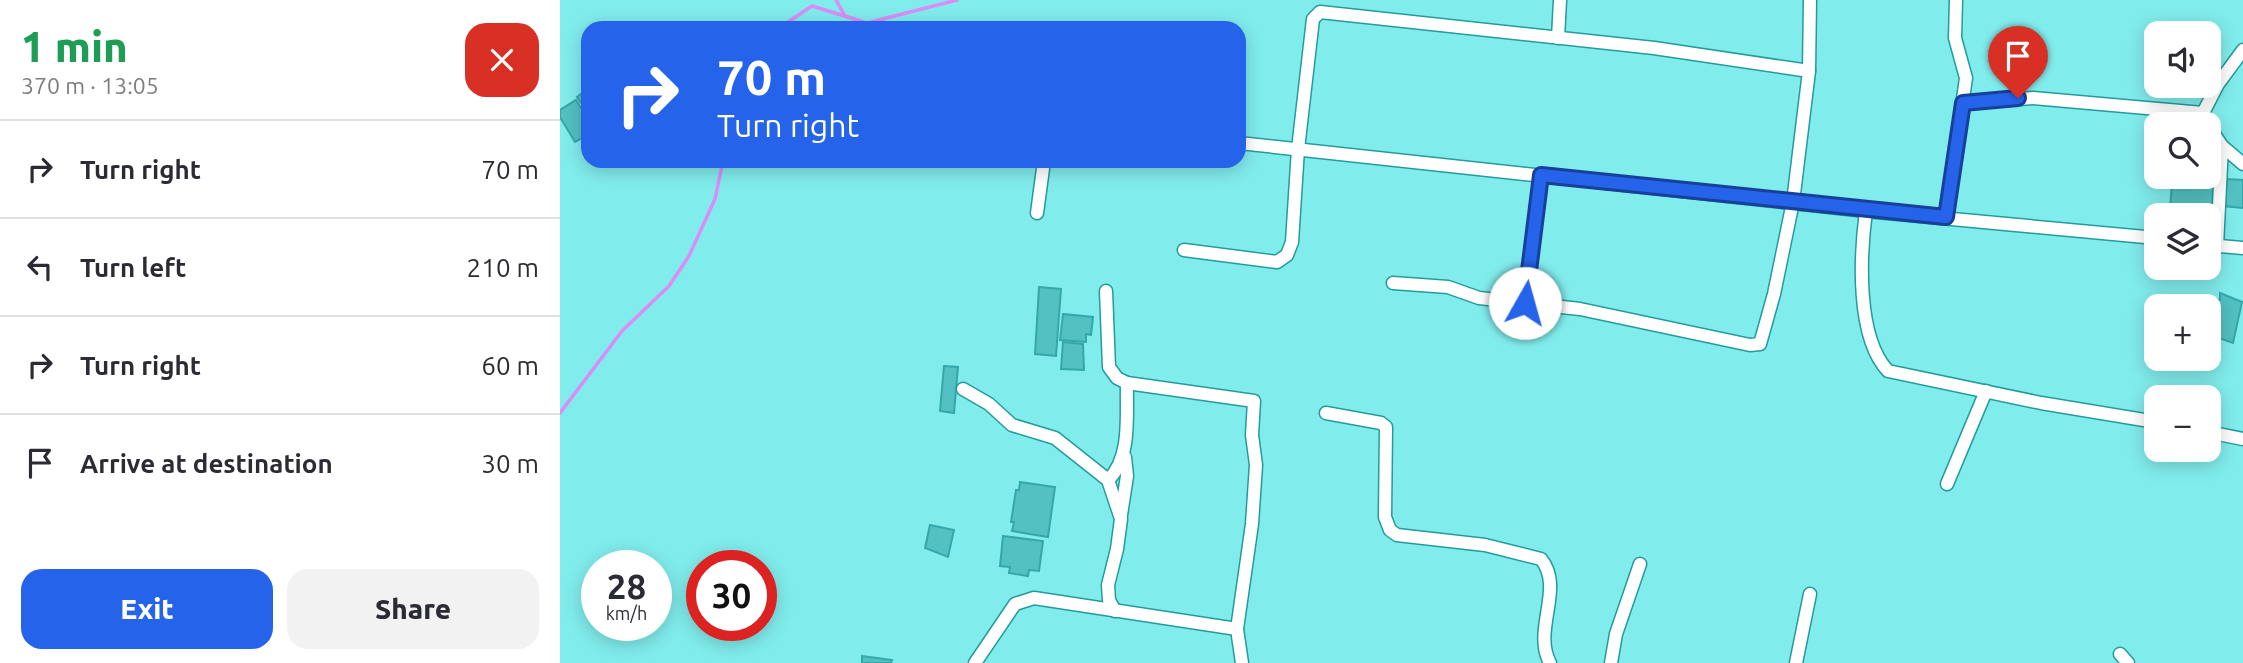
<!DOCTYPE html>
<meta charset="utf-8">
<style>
body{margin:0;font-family:Ubuntu,sans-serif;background:#f2f2f3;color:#2b2b33;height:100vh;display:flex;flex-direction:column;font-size:26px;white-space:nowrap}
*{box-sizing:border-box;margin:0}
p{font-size:23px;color:#7c7c81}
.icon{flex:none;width:38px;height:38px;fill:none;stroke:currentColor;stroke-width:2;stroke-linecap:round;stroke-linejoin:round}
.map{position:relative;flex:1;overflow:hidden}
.sheet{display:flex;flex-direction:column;background:#fff;width:560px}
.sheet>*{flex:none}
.banner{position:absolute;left:21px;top:21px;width:665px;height:147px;border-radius:21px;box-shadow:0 4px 18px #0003;background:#2563eb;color:#fff;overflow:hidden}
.tools{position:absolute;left:1584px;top:21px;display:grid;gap:14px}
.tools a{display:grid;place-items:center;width:77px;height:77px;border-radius:14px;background:#fff;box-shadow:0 4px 18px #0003;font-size:35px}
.speed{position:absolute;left:21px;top:550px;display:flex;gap:14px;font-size:35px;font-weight:700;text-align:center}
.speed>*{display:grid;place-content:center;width:91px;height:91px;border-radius:50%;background:#fff;box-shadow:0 4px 18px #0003;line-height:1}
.speed small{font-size:18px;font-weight:400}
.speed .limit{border:10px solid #d22;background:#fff;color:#111}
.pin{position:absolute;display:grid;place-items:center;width:60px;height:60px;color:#fff;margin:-72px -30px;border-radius:50% 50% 50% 0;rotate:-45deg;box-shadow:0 0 7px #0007}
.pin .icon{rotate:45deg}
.me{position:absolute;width:77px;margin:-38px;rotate:7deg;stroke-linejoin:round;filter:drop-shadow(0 0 5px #0008)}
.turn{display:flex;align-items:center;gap:24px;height:147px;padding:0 21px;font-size:32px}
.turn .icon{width:91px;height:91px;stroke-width:2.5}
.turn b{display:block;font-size:49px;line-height:60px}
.round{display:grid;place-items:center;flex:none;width:74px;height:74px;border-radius:21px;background:#f2f2f3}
.headline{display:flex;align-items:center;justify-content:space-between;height:119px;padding:0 21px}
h1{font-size:42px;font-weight:800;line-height:52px;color:#1e9e55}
.button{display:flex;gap:14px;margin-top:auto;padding:14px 21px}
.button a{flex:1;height:80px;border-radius:21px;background:#2563eb;color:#fff;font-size:28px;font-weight:800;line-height:80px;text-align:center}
.button a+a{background:#f2f2f3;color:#2b2b33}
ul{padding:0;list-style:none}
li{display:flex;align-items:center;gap:21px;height:98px;padding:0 21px;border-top:2px solid #e1e1e2}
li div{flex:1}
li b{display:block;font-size:26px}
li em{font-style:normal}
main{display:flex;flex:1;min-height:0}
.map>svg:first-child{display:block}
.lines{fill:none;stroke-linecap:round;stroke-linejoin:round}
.stream{stroke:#da8df7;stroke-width:3.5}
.building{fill:#53c0c1;stroke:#36a7a9;stroke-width:2}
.minor-casing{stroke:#249b9d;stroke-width:15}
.minor{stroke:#fff;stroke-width:12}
.route-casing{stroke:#184099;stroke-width:18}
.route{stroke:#2563eb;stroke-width:12}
</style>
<main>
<section class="sheet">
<div class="headline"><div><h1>1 min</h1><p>370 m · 13:05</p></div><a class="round" style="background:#d93025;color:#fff"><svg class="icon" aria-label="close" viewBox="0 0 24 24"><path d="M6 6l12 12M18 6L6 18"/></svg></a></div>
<ul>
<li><svg class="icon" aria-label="right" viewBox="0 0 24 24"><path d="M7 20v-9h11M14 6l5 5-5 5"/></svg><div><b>Turn right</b></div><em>70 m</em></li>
<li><svg class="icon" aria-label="left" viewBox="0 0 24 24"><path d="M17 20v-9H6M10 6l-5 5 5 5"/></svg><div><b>Turn left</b></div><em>210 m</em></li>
<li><svg class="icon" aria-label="right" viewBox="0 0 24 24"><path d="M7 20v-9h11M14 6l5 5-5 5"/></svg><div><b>Turn right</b></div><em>60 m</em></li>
<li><svg class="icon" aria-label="arrive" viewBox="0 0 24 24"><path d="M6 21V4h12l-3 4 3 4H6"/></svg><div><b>Arrive at destination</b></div><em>30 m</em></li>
</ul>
<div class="button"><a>Exit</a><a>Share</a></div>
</section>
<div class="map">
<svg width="1683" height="663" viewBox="0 0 1683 663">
<rect width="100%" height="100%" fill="#81ecec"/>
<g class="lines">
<g class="stream">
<polyline points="307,23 397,0"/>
<polyline points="219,28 252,6 307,23 285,16 276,0"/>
<polyline points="0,413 62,331 109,286 129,256 155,199 163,161"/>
</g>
</g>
<g class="building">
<polygon points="28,89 28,113 17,97"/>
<polygon points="16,100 28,119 28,135 15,142 0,117 0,110"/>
<polygon points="1596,137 1596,167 1589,165"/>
<polygon points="1667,179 1683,180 1683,208 1663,206"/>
<polygon points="1612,181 1653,181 1652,213 1610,210"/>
<polygon points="479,287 501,289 496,356 475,354"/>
<polygon points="1660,293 1682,302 1673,343 1648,334 1648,306 1641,306 1642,297 1660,300"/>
<polygon points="503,314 533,317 531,335 526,334 526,342 500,340"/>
<polygon points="503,342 523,344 524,370 501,369"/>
<polygon points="384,366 398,367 394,413 380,411"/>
<polygon points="460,482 495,487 488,537 452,531 454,522 451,522 456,490 459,490"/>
<polygon points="370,525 394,530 388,557 365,548"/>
<polygon points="443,536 483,541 479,571 469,570 468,576 449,573 450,567 440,566"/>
<polygon points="302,656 332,660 331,663 302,663"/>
</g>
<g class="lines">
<g class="minor-casing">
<g id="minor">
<polyline points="998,38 1000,0"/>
<polyline points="1403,103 1473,98 1643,113"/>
<polyline points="1648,124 1643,113 1658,84 1683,50"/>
<polyline points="1648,125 1662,146 1683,164"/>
<polyline points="679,143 1306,211 1596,238"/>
<path d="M1306,211c-6,45 -10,126 22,160l153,32 115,19"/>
<polyline points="477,213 484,161"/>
<polyline points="1386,217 1406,78 1395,38 1396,0"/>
<polyline points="1648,245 1683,248"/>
<polyline points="1657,246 1662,146"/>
<polyline points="624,250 717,262 727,255 732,242 738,149 753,19 760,12 1094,48 1249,71"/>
<polyline points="833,283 888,287 919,298 1020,309 1190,345 1200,344 1214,294 1233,202 1249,71 1250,0"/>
<path d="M546,291l3,76 8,11 10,5c-1,30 5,75 -19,97"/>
<polyline points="965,303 981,175"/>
<polyline points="567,383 694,401 692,435 696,465 692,524 677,629 682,663"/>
<polyline points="403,389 429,404 452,425 495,438 548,480 561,519 557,549 548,585 549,600 555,611"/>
<path d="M766,413l55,10 5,4 -1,90 5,13 7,5 88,10 56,14c24,29 -9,71 9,104"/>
<polyline points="1648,432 1683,439"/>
<polyline points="1387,484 1426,391"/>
<polyline points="561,515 567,476 565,457"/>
<polyline points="1560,654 1568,663"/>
<polyline points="415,663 455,604 474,598 677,629"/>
<polyline points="1051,663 1056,634 1080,564"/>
<polyline points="1236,663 1250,594"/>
</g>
</g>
<use href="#minor" class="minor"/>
</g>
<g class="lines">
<g class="route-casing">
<polyline id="route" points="965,303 981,175 1386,217 1403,103 1458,98"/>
</g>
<use href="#route" class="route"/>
</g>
</svg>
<div class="tools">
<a><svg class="icon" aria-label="sound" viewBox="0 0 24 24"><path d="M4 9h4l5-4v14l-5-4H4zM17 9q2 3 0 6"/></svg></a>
<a><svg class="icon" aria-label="search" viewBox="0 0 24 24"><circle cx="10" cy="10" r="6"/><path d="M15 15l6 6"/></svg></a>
<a><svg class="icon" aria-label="layers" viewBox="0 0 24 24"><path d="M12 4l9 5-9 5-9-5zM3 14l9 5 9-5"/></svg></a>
<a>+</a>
<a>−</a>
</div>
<div class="speed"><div>28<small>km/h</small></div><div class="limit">30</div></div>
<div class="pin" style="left:1458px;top:98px;background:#d93025"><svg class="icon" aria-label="arrive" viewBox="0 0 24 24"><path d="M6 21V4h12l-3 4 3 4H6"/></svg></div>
<svg class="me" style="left:965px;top:303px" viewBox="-20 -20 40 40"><circle r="19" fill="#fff"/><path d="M0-13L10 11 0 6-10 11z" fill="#2563eb"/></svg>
<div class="banner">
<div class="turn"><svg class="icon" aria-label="right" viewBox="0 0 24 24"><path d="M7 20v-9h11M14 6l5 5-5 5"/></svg><div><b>70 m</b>Turn right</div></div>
</div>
</div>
</main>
